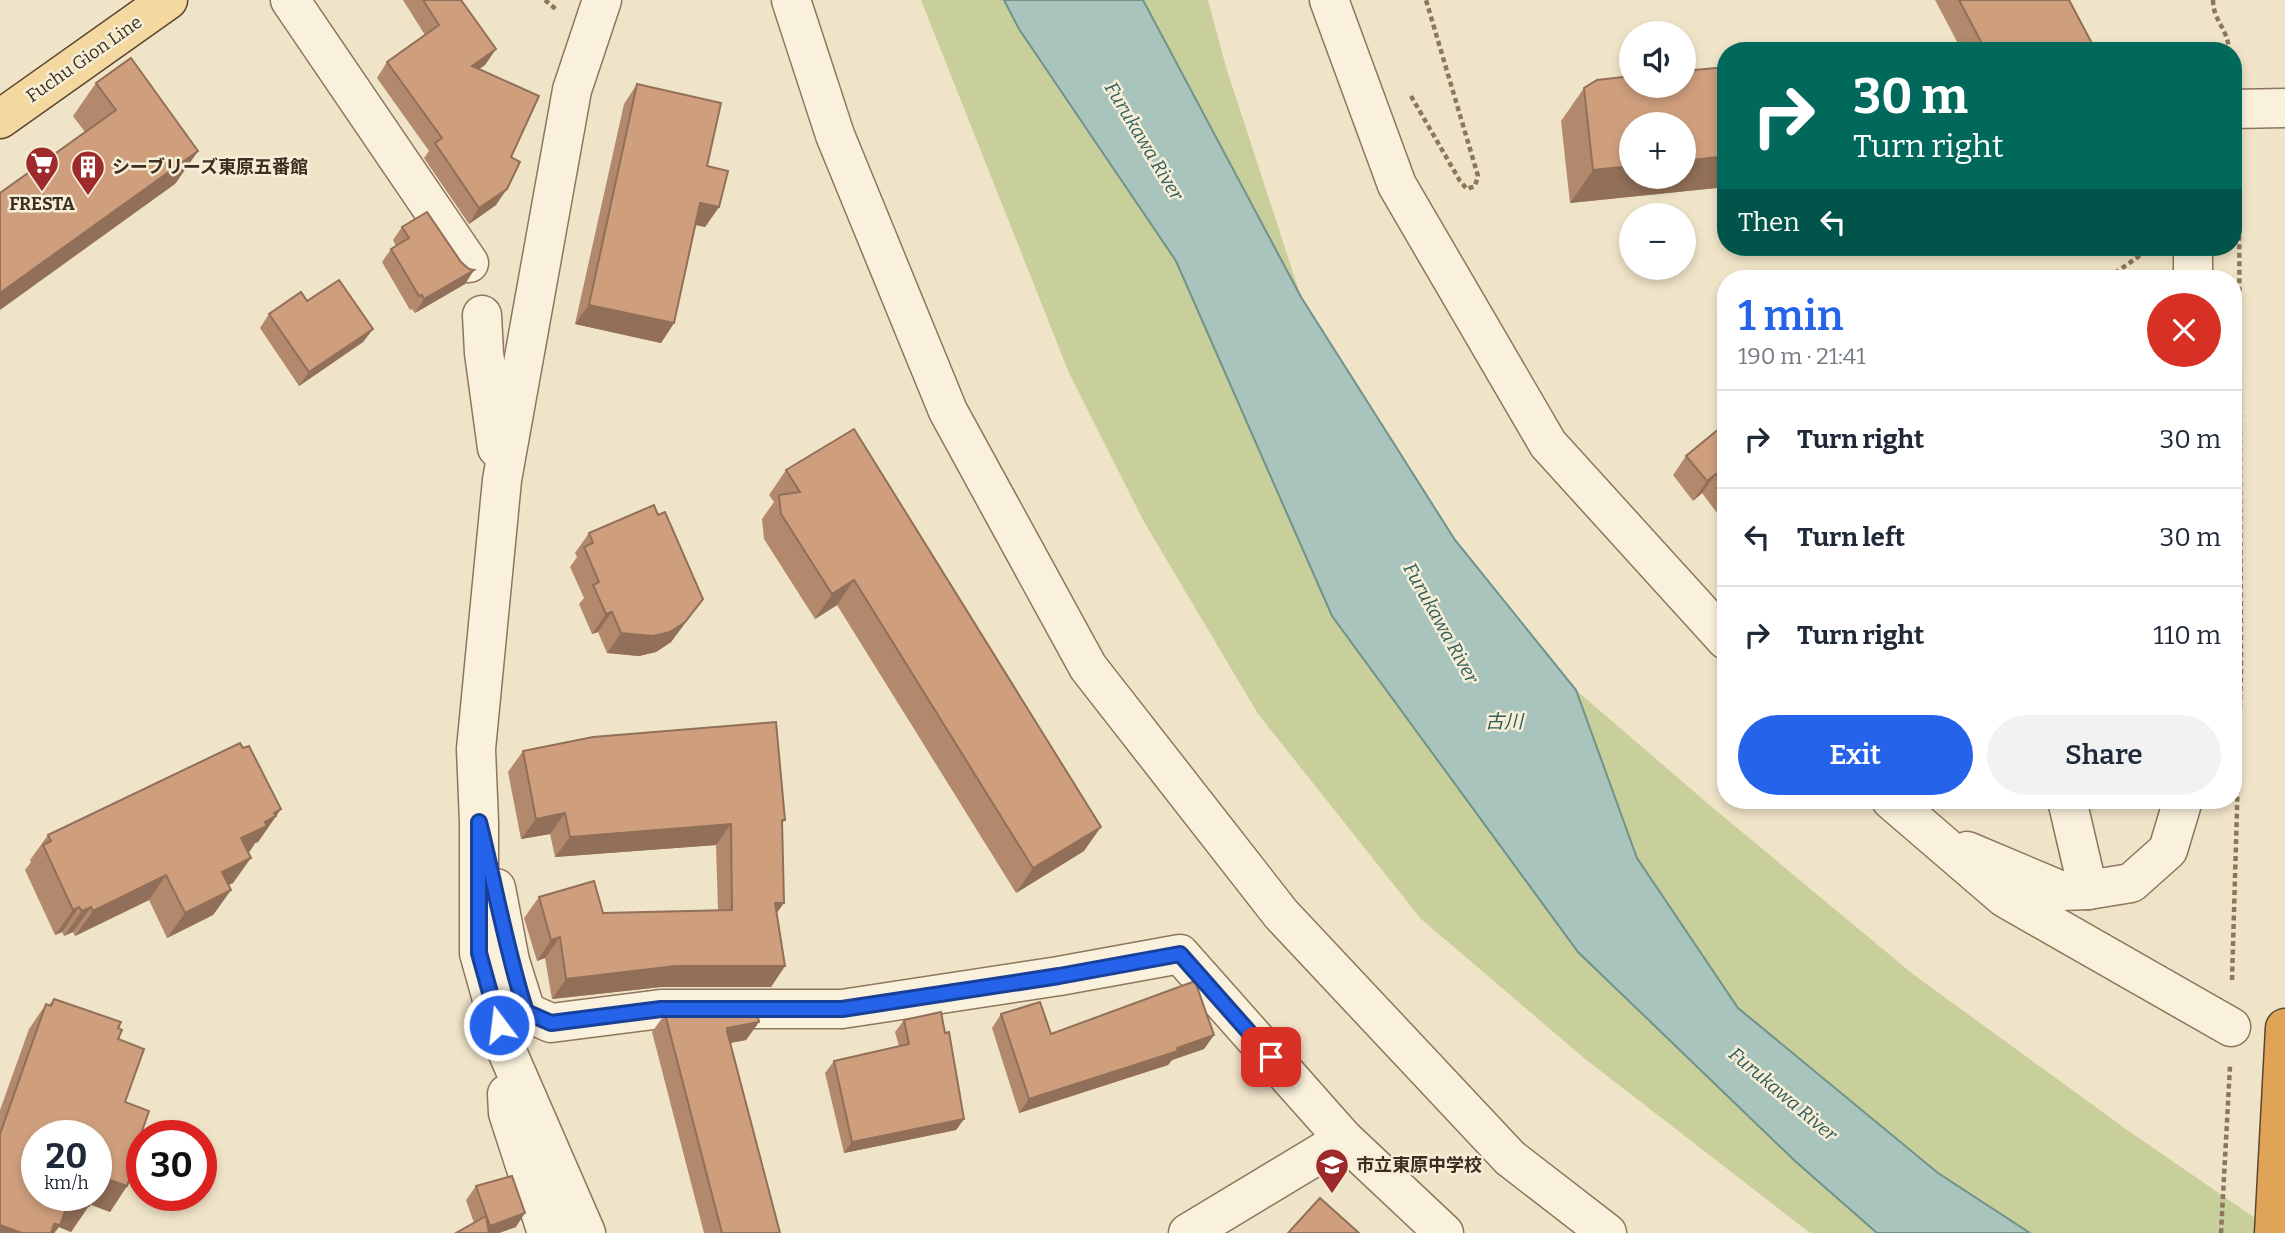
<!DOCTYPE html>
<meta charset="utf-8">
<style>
body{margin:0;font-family:Bitter,"Noto Sans JP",serif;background:#f2f2f3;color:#1f2937;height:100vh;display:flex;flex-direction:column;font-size:26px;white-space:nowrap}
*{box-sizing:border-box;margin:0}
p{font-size:23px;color:#747a83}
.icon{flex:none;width:38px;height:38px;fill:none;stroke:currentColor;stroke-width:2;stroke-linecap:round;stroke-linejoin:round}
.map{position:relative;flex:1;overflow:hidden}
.sheet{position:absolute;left:1717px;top:270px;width:525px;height:539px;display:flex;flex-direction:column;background:#fff;border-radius:28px;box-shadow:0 4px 10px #0003}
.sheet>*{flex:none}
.banner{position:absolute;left:1717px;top:42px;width:525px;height:214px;border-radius:28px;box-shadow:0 4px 10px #0003;background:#00695c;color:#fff;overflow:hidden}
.buttons{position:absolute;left:1619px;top:21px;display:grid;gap:14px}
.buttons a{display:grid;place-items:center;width:77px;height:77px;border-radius:50%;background:#fff;box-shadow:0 4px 10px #0003;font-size:35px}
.speed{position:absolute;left:21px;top:1120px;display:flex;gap:14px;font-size:35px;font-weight:700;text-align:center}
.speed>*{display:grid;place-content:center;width:91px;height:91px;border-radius:50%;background:#fff;box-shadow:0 4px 10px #0003;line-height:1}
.speed small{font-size:18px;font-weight:400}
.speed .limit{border:10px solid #d22;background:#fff;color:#111}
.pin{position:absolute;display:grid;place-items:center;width:60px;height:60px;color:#fff;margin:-30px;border-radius:14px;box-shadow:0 4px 10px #0006}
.me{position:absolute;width:77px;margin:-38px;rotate:345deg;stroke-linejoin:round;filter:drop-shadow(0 0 5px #0008)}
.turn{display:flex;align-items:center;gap:24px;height:147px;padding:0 21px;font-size:32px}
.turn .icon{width:91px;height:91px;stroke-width:2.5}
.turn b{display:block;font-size:49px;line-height:60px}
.then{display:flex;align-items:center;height:66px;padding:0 21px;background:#0003;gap:14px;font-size:26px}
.round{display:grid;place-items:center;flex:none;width:74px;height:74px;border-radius:37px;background:#f2f2f3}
.head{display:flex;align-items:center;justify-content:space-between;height:119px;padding:0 21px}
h1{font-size:42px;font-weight:600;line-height:52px;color:#2563eb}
.cta{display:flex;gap:14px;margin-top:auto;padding:14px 21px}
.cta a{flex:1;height:80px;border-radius:42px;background:#2563eb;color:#fff;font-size:28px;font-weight:600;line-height:80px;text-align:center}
.cta a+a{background:#f2f2f3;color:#1f2937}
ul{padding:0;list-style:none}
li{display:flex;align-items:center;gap:21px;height:98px;padding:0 21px;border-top:2px solid #e0e1e3}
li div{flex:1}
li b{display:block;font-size:26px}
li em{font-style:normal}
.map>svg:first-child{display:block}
.green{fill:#c9cf9b}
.water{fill:#a9c4bc;stroke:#6f938a;stroke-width:2}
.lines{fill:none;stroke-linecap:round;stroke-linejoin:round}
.minor-casing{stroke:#8d765c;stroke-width:41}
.major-casing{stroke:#5b4430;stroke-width:41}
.highway-casing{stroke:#5b4430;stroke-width:41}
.path{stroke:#8d765c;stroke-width:4.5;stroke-dasharray:5 3.5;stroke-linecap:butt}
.minor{stroke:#faf1dc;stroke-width:38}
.major{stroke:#f3d9a0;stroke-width:38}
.highway{stroke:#e0a458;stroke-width:38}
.wall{fill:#b2896c}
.shaded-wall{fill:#916f58}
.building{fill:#cf9f7d;stroke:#916f58;stroke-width:2}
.route-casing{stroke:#184099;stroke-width:18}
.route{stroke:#2563eb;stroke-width:12}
.labels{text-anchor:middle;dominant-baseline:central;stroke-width:5;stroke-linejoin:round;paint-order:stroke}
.street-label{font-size:18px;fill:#3d2e20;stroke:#f7eed8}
.poi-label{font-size:18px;font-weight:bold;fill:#3d2e20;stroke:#f7eed8;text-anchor:start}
.water-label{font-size:19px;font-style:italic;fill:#2f5d5a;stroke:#f7eed8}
</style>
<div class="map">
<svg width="2285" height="1233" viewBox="0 0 2285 1233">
<rect width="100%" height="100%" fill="#f0e4c8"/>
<g class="green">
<polygon points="921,0 1004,0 1019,29 1176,261 1332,616 1795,1161 1877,1233 1810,1233 1584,1058 1421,919 1258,714 1143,520 1069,373"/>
<polygon points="1143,0 1208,0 1226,67 1301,297"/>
<polygon points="1576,690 1706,802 1914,975 2130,1132 2277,1233 2030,1233 1938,1173 1738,1008 1637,858"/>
</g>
<polygon class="water" points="1004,0 1143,0 1301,297 1455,540 1576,690 1637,858 1738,1008 1938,1173 2030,1233 1877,1233 1795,1161 1578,952 1332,616 1176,261 1019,29"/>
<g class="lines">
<g class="minor-casing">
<g id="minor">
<polyline points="290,0 469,263"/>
<polyline points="791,0 835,135 948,411 1088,667 1281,914 1510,1158 1607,1233"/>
<polyline points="1329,0 1397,185 1548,444 1726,640"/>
<polyline points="2233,109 2285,108"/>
<polyline points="2193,278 2193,247"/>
<polyline points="482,315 484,353 497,448"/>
<polyline points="1891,800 2005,898 2231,1027"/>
<polyline points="2067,800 2088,890"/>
<polyline points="1967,851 2062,891 2088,890 2131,883 2168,850 2183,800"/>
<polyline points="496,888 510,961 526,1012 551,1023 661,1009 842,1009 1059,976 1180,954 1344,1139 1444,1233"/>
<polyline points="507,1094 508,1113 547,1233"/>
<polyline points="586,1233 506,1049 479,953 479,822 476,749 502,480 572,90 602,0"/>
<polyline points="1188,1233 1344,1139"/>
</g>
</g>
<g class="major-casing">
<polyline id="major" points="0,119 168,0"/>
</g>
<g class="highway-casing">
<polyline id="highway" points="2274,1233 2285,1028"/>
</g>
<g class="path">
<polyline points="545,0 558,11"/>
<path d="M2213,0c0,21 15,28 16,51"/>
<polyline points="1411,96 1460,181 1467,189 1475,186 1478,176 1426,0"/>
<polyline points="2108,278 2152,247"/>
<polyline points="2232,980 2241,672 2239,175 2233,150"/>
<polyline points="2221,1233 2230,1066"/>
</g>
<use href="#minor" class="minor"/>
<use href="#major" class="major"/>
<use href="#highway" class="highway"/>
</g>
<g class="wall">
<polygon points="403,0 461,0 496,49 485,65 479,69 511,157 496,205 469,224 424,158 429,151 377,78 387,62 425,35"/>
<polygon points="1935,0 2070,0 2096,51 1962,51"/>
<polygon points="1726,67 1726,187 1570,203 1561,121 1584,88"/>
<polygon points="96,83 198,151 175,184 85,132 73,116"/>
<polygon points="637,84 719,207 705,227 696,225 674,323 661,343 575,324 624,104"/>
<polygon points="402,227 461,262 469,269 474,270 465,284 415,313 412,309 410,310 382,262 391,249 396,246 393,240"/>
<polygon points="307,301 373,329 363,342 299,386 260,328 269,314"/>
<polygon points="1726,423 1726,525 1702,493 1693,501 1673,475 1686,456"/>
<polygon points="786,470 1084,851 1016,893 837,605 815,619 764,539 762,519 774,502 769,495"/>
<polygon points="658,515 703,599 671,642 656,652 639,656 607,653 598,632 592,634 579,604 584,598 570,567 577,557 575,553 589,533"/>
<polygon points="523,751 785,820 782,824 777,913 785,966 771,987 661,987 552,999 545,958 537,961 524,918 539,897 603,913 718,910 716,845 555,857 550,834 521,839 508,772"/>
<polygon points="281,809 258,842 255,843 250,851 248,852 233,883 228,885 231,890 213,915 167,938 149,900 75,936 73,932 64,936 62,932 55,935 25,870 31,862 30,860 48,835"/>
<polygon points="54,999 118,1028 118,1039 125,1102 141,1134 127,1186 110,1212 89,1204 71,1232 59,1227 54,1233 0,1233 0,1110 29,1029 46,1004 49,1005"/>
<polygon points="665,1014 759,1022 746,1040 730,1043 780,1233 704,1233 652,1032"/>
<polygon points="1001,1014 1051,1034 1214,1035 1204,1049 1172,1060 1168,1065 1019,1113 992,1028"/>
<polygon points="904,1020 964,1119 956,1130 844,1153 825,1073 834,1061 899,1046 895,1032"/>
<polygon points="476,1186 516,1227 499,1233 456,1233 474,1223 466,1200"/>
</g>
<g class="shaded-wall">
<polygon points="496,49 485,65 461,82 472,66"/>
<polygon points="198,151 175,184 0,310 0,293"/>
<polygon points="1726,156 1726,187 1570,203 1593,170 1631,166 1631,177 1684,177 1684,161"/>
<polygon points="507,189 496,205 469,224 479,208"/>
<polygon points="700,203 719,207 705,227 686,223"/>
<polygon points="474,270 465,284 415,313 424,299"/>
<polygon points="589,305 674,323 661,343 575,324"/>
<polygon points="373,329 363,342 299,386 309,372"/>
<polygon points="1716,474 1702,493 1693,501 1707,481"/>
<polygon points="854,580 837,605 815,619 832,594"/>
<polygon points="703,599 671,642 656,652 639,656 607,653 621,633"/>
<polygon points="612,612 598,632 592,634 606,614"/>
<polygon points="281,809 258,842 255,843 250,851 223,863 241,838 265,822 274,813"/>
<polygon points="565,813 550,834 521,839 536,819"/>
<polygon points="731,824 716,845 555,857 570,837"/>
<polygon points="1101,827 1084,851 1016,893 1033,868"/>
<polygon points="251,858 233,883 204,897 222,872"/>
<polygon points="166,875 149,900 75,936 93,911"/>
<polygon points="231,890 213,915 167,938 185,913"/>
<polygon points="775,903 784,903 769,924"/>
<polygon points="79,907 62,932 55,935 73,910"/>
<polygon points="91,907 73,932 64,936 82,911"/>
<polygon points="560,937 545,958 537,961 551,940"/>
<polygon points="675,966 785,966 771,987 661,987 552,999 566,979"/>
<polygon points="759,1022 746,1040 714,1046 727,1028"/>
<polygon points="1214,1035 1204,1049 1172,1060 1168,1065 1019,1113 1029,1099"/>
<polygon points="964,1119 956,1130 844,1153 852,1142"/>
<polygon points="99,1176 127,1186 110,1212 81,1201 85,1195 96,1195 96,1180"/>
<polygon points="69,1200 89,1206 71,1232 59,1227 54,1233 48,1233"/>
<polygon points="525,1213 516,1227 499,1233 485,1233 490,1226"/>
<polygon points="0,1225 22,1233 0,1233"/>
</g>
<g class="building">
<polygon points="423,0 461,0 496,49 472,66 539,96 511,157 520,162 507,189 479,208 435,143 442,138 387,62 439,25"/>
<polygon points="1959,0 2069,0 2096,51 1986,51"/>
<polygon points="131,58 198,151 0,293 0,193 116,110 96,83"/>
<polygon points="1726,67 1726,156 1684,161 1684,124 1631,124 1631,166 1593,170 1584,88 1597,80 1631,76 1631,86 1684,86 1684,71"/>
<polygon points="637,84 721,103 707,166 728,171 719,207 700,203 674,323 589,305"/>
<polygon points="427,212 461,262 469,269 474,270 424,299 422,295 419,296 391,249 409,238 402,227"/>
<polygon points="339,280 373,329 309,372 269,314 301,292 307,301"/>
<polygon points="1726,423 1726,487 1716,474 1707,481 1686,456"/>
<polygon points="854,429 1101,827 1033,868 854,580 832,594 781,514 779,495 800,492 786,470"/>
<polygon points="654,505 658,515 665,512 703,599 685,622 670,632 653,636 621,633 612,612 606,614 593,585 599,582 584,547 593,543 589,533"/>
<polygon points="776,722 785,820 782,820 784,903 775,903 785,966 675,966 566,979 560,937 551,940 539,897 594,881 603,913 732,910 731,824 570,837 565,813 536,819 523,751 593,737"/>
<polygon points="240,743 243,748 249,746 281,809 274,813 276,816 265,822 267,826 241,838 251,858 222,872 231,890 185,913 166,875 93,911 91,907 82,911 79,907 73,910 43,845 51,841 48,835"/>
<polygon points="1195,981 1214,1035 1177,1048 1178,1051 1029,1099 1001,1014 1040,1002 1051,1034"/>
<polygon points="54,999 121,1022 118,1028 122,1030 118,1039 144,1049 125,1102 149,1111 141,1134 144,1136 142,1136 142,1147 127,1186 99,1176 96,1184 96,1136 37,1136 37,1195 92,1195 89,1206 69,1200 60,1225 54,1224 51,1233 22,1233 0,1225 0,1134 46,1004 51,1006"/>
<polygon points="757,1012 759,1022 727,1028 727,1031 780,1233 722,1233 665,1014"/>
<polygon points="941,1012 945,1033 949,1032 964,1119 852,1142 834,1061 909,1044 904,1020"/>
<polygon points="512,1176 525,1213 490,1226 476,1186"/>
<polygon points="1320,1198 1359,1233 1288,1233"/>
<polygon points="486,1216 489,1233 456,1233"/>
</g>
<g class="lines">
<g class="route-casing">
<path id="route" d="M499,1025l-20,-72v-131c16,63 27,128 47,190l25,11 110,-14h181l217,-33 121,-22 91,103"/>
</g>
<use href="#route" class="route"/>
</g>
<defs>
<g id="supermarket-pin" transform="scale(1.75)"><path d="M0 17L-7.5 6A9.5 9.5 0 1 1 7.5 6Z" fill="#9e2a2b" stroke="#f7eed8"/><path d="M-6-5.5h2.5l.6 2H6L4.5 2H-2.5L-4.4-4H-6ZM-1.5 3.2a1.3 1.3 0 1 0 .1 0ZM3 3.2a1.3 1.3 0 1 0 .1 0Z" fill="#fff"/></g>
<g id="building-pin" transform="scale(1.75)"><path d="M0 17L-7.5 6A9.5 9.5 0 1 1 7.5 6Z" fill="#9e2a2b" stroke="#f7eed8"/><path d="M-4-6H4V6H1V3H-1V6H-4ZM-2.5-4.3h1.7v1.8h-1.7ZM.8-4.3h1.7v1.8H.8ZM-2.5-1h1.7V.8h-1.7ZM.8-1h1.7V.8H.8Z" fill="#fff"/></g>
<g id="school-pin" transform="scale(1.75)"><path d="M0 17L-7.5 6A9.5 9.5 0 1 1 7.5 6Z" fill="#9e2a2b" stroke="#f7eed8"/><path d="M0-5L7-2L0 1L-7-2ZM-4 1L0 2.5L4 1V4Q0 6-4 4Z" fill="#fff"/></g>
</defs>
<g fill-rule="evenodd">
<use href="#supermarket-pin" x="42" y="163"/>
<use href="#building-pin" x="88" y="167"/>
<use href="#school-pin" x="1332" y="1165"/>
</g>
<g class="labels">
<g class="street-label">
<text transform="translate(84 59) rotate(-35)">Fuchu Gion Line</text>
</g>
<g class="poi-label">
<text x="112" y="167">シーブリーズ東原五番館</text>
<text x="42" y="204" text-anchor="middle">FRESTA</text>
<text x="1356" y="1165">市立東原中学校</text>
</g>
<g class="water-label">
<text transform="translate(1144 141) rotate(59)">Furukawa River</text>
<text transform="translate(1441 623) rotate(61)">Furukawa River</text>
<text x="1504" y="721">古川</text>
<text transform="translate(1783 1094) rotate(40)">Furukawa River</text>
</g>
</g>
</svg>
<div class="buttons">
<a><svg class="icon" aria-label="sound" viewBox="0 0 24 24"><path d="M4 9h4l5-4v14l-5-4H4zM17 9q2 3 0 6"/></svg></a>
<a>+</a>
<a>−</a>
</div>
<div class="speed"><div>20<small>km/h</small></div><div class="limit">30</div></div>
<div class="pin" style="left:1271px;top:1057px;background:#d93025"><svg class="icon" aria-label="arrive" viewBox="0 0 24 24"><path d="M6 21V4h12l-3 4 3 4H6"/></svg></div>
<svg class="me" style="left:499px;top:1025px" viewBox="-20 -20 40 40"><circle r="17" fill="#2563eb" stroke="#fff" stroke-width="3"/><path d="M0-11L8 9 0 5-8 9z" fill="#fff"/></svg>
<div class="banner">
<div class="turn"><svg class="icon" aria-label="right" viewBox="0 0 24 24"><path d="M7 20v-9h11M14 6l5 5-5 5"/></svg><div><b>30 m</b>Turn right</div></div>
<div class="then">Then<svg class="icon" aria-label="left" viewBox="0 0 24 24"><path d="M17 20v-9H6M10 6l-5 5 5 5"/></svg></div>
</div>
<section class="sheet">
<div class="head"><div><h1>1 min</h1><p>190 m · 21:41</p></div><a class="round" style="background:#d93025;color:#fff"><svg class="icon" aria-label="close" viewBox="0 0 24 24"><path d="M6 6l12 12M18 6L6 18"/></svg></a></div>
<ul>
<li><svg class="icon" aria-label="right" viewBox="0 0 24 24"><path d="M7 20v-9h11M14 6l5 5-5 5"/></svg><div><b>Turn right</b></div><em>30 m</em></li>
<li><svg class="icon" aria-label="left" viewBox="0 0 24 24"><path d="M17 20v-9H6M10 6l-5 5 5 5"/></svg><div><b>Turn left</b></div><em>30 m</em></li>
<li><svg class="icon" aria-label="right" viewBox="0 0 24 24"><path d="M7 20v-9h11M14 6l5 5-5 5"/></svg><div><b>Turn right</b></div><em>110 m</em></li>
</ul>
<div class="cta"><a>Exit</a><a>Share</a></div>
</section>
</div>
